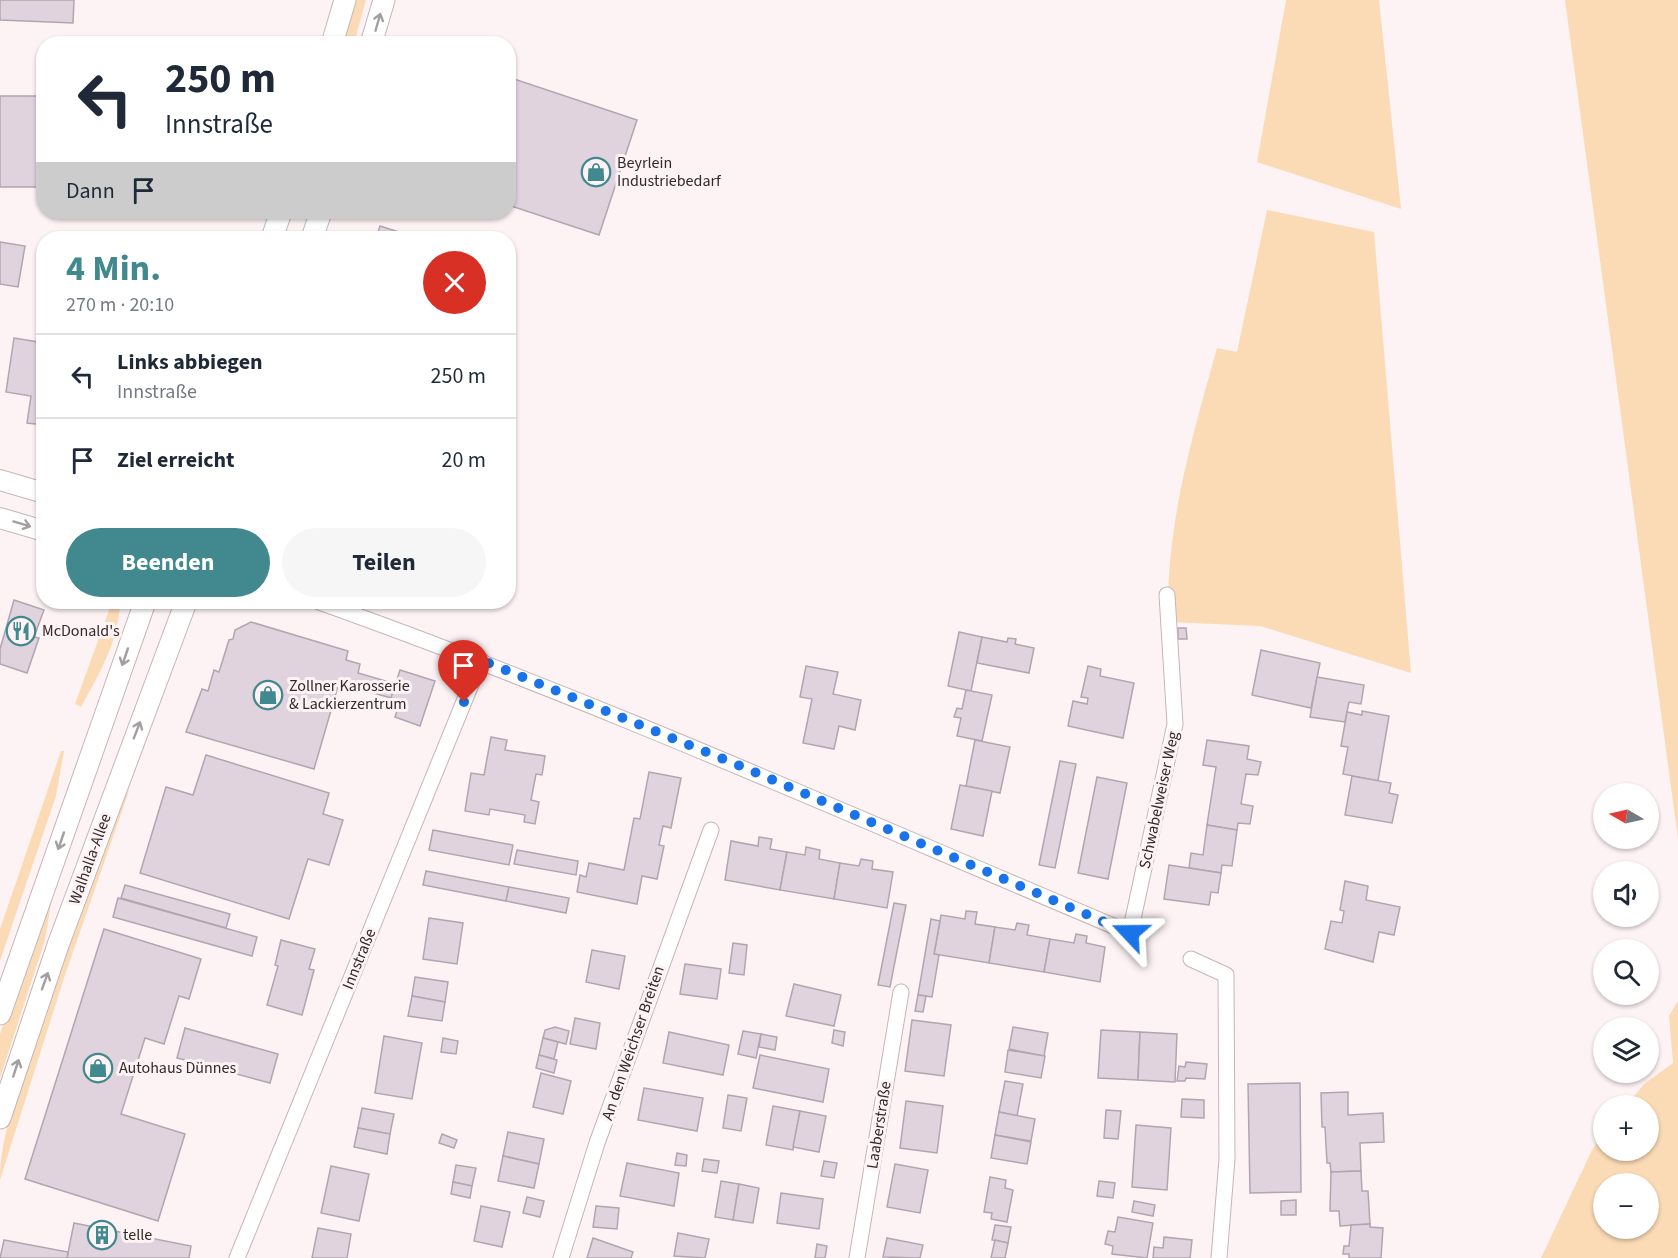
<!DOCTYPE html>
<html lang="de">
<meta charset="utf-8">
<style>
body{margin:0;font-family:"Source Sans 3",sans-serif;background:#f6f6f7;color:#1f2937;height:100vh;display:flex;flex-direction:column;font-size:22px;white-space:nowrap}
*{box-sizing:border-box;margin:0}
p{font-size:20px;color:#747a83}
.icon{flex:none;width:33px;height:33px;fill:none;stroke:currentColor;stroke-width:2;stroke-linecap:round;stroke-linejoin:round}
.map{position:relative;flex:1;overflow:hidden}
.panel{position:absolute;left:36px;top:231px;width:480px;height:378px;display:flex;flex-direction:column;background:#fff;border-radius:24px;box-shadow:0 2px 4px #0004}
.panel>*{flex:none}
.banner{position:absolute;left:36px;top:36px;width:480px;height:183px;border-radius:24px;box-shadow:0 2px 4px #0004;background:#fff;color:#1f2937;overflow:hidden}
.needle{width:39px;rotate:279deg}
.fabs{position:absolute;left:1593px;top:783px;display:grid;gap:12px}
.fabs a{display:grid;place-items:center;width:66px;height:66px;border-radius:50%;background:#fff;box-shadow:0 2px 4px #0004;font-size:30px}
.pin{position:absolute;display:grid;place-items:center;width:51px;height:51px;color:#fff;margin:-62px -26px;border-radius:50% 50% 50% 0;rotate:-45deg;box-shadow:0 0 6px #0007}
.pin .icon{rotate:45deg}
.me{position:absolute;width:66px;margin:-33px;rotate:293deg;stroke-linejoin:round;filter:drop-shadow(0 0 4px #0008)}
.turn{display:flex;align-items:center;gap:21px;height:126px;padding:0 30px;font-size:27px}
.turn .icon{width:78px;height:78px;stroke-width:2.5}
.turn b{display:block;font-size:42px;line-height:51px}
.then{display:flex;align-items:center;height:57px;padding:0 30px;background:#0003;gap:12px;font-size:22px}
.round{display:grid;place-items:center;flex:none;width:63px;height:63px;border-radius:32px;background:#f6f6f7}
.headline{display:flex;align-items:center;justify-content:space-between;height:102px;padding:0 30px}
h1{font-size:36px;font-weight:700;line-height:45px;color:#41898f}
.cta{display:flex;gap:12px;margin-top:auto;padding:12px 30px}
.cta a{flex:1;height:69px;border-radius:36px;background:#41898f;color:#fff;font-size:24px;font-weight:700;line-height:69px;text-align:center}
.cta a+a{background:#f6f6f7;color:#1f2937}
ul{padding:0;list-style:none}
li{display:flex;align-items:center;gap:18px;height:84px;padding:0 30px;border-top:2px solid #e0e1e3}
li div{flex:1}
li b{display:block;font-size:22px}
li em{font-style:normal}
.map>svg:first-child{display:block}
.green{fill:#fbdbb5;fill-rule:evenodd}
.building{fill:#e0d3dd;stroke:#b2a5af;stroke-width:1.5}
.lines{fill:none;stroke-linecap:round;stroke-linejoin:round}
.minor-casing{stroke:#c6b5b8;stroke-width:17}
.tertiary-casing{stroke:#c6b5b8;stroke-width:22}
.secondary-casing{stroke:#c6b5b8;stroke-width:23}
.minor{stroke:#fff;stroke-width:15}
.tertiary{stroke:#fff;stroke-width:20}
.secondary{stroke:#fff;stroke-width:21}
.oneway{stroke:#a29fa0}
.route{stroke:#1a73e8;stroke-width:10;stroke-dasharray:0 18}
.labels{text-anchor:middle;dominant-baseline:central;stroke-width:6;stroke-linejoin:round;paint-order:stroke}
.poi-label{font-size:16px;fill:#312a2b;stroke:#fef3f4;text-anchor:start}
.street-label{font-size:16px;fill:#312a2b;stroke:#fef3f4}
</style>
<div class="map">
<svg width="1678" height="1258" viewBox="0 0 1678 1258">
<rect width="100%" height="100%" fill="#fef3f4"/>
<g class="green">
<polygon points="351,0 366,0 354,43 338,44"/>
<polygon points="1286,0 1379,0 1401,209 1257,162"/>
<polygon points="1565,0 1678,0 1678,839"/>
<path d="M1267,210l107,22 37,441 -151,-47 -92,-4c-2,-98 23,-181 49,-274l20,4z"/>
<path d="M112,602l8,2c-2,39 -21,70 -39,103l-6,-3z"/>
<polygon points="147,615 152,617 53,892 45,940 0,1078 0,1034 59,857"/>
<polygon points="61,751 64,751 56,796 0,961 0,929"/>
<path d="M130,788l-66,190 -64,202c0,-46 19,-89 32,-132 27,-86 54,-181 98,-260z"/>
<path d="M1678,1001v257h-137l51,-108 11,-15 1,15h44v-44l-21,-1 17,-21 29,-21 -4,-47zM1604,1184h44v44h-44z"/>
</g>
<g class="building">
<polygon points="0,0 74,0 73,23 0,20"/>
<polygon points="508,77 637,120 599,235 508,205"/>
<rect x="0" y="96" width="41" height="91"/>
<polygon points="380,226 418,238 376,238"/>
<polygon points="0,242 25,246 18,287 0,284"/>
<polygon points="14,338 44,343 44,425 27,423 31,396 6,392"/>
<polygon points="14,600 44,610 34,637 39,638 27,673 0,664 0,649"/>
<polygon points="251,622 348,651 346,660 360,664 358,673 396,684 391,698 339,683 314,769 186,732 202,689 208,691 214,670 219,672 229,640 233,639 235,630"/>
<polygon points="1178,628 1186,628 1187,639 1178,639"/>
<polygon points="959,632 982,637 971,691 948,686"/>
<polygon points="982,637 1007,642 1008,638 1016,639 1015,644 1034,648 1029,673 977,663"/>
<polygon points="1261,650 1320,663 1311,708 1252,695"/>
<polygon points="806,666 838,672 833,694 861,700 855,730 839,726 834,749 803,743 812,699 800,697"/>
<polygon points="1088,666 1101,669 1100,676 1134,683 1123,738 1068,726 1073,701 1087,704 1088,698 1081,697"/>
<polygon points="400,670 435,681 420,726 395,717 400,701 391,698"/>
<polygon points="1317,677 1364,685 1361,704 1349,702 1345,722 1310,717"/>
<polygon points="966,690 992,695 982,741 957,736 961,718 954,717 957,708 962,709"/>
<polygon points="1362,711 1389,716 1378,781 1343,774 1348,747 1341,746 1347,712 1362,715"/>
<polygon points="491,737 507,740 505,750 545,756 542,775 536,774 531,800 539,802 535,824 524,822 525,815 490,809 489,815 465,811 471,773 484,775"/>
<polygon points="975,740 1010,747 1000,793 966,786"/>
<polygon points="1207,740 1249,746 1247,759 1261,762 1258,775 1246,774 1241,804 1253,806 1250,824 1238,823 1237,830 1207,825 1216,767 1203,765"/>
<polygon points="206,755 329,793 323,814 343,820 329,865 308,859 289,919 140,873 166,787 193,795"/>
<polygon points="1060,761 1076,764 1055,868 1039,865"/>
<polygon points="649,772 681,778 671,828 663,826 659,845 664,846 657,879 642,876 637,904 577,892 580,875 586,877 589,863 624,870 634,818 640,819"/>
<polygon points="1352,776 1391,783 1389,793 1398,795 1392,823 1345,815"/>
<polygon points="1097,777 1127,783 1108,879 1078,873"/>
<polygon points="960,785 992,791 983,836 951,829"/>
<polygon points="1207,825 1237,830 1232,866 1222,865 1221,873 1189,868 1191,853 1203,855"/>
<polygon points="433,830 513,845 509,865 429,850"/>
<polygon points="759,837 772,839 770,849 787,852 780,890 725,880 731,841 758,846"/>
<polygon points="806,847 820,850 819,859 840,863 834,899 780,890 787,852 805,855"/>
<polygon points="517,850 578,861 576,875 514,864"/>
<polygon points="861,859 873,861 872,869 893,872 887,908 834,899 840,863 859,866"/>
<polygon points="1169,865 1221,873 1218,893 1211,892 1209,905 1164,899"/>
<polygon points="426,871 509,887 506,901 423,885"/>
<polygon points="1345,881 1368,886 1366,900 1400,907 1394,935 1379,932 1373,962 1325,949 1331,921 1342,923 1344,911 1340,910"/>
<polygon points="125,885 230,914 226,928 121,898"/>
<polygon points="509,887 569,898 566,913 506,901"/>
<polygon points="118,898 257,937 252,956 113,917"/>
<polygon points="894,903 906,905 890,987 878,985"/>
<polygon points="966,911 977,912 975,924 995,927 989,963 934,954 941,915 965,919"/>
<polygon points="429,918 463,923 457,964 423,959"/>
<polygon points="931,919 940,921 934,954 939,955 932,997 918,995"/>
<polygon points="1017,923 1029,925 1027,935 1050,939 1044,972 989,963 995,927 1015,930"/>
<polygon points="104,929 201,959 189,999 179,996 164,1044 145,1038 121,1114 185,1134 158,1221 25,1179"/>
<polygon points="1076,934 1087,936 1086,943 1105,947 1100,982 1044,972 1050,939 1074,943"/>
<polygon points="281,940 315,949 309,969 314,970 302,1015 267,1005 278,966 275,965"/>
<polygon points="733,943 747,945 744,975 729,973"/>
<polygon points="592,950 625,956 619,989 586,982"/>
<polygon points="685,964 721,969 717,999 680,994"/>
<polygon points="415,977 448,982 445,1002 412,996"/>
<polygon points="794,984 841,995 834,1026 786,1016"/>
<polygon points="918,995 926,996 923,1012 915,1011"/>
<polygon points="412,996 445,1002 442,1021 408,1016"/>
<polygon points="575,1018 600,1023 596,1049 570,1044"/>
<polygon points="912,1020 951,1025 944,1076 905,1071"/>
<polygon points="555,1027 569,1031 566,1044 543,1038 545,1030"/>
<polygon points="1013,1027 1048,1033 1044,1056 1009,1049"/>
<polygon points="185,1028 278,1054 270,1083 177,1058"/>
<polygon points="834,1030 845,1032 843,1046 832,1043"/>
<polygon points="1101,1030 1140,1032 1138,1080 1098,1078"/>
<polygon points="743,1031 761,1034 756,1058 738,1054"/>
<polygon points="669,1032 729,1045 723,1075 663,1063"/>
<polygon points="1140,1032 1177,1034 1175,1082 1138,1080"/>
<polygon points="761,1034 777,1037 775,1050 759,1047"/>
<polygon points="384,1036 422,1043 412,1099 375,1093"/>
<polygon points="443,1038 458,1041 456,1054 441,1052"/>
<polygon points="543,1038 558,1042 554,1059 539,1055"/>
<polygon points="1008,1050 1045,1056 1041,1078 1005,1072"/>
<polygon points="539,1055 557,1060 554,1073 536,1068"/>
<polygon points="760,1055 829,1069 823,1102 753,1088"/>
<polygon points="1186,1062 1207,1064 1205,1079 1186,1078 1185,1081 1177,1081 1179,1066 1185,1067"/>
<polygon points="541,1073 571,1081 563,1114 533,1107"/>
<polygon points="1005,1081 1023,1084 1017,1116 999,1112"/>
<polygon points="1300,1083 1301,1192 1250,1193 1248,1084"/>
<polygon points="644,1088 703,1098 697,1131 638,1120"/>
<polygon points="1348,1092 1348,1115 1383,1113 1384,1142 1360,1143 1361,1171 1331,1172 1330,1163 1327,1163 1325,1127 1322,1127 1321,1093"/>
<polygon points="728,1095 747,1098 741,1131 723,1128"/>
<polygon points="1182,1099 1204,1100 1204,1118 1181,1117"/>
<polygon points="906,1101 943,1106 937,1153 900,1148"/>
<polygon points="773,1106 800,1111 793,1150 766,1145"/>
<polygon points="362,1108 394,1114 390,1134 358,1128"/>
<polygon points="1106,1110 1121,1111 1118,1139 1104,1138"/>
<polygon points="800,1111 826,1116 819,1152 793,1147"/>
<polygon points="999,1112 1035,1119 1031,1141 995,1135"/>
<polygon points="1136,1125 1171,1128 1167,1190 1132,1187"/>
<polygon points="358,1128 390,1134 387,1154 354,1147"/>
<polygon points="508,1132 544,1139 539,1164 503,1156"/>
<polygon points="442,1134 457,1140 454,1148 439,1143"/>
<polygon points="995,1135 1031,1142 1027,1164 991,1158"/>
<polygon points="677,1153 687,1155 686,1166 675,1165"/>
<polygon points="503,1156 539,1164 534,1188 498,1181"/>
<polygon points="704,1159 719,1161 717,1173 702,1171"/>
<polygon points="824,1161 837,1163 834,1178 821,1176"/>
<polygon points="627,1163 679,1173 674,1206 620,1196"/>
<polygon points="895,1164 928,1170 920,1213 887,1207"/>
<polygon points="456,1165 476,1168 472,1186 453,1182"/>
<polygon points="331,1166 369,1174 359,1221 321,1213"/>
<polygon points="1361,1171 1362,1191 1368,1191 1370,1224 1340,1226 1339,1211 1330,1211 1331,1172"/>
<polygon points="990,1177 1006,1180 1005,1188 1013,1190 1007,1222 991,1219 992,1213 984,1212"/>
<polygon points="721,1181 739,1184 733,1220 715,1217"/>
<polygon points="1099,1181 1115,1183 1113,1198 1097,1196"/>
<polygon points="453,1182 472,1186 470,1198 451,1194"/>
<polygon points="739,1184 759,1188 753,1223 733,1220"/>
<polygon points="781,1193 823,1199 819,1229 777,1223"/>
<polygon points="527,1197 544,1201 540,1217 523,1213"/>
<polygon points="1296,1200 1296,1215 1281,1215 1281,1201"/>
<polygon points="1134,1201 1155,1205 1153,1216 1132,1212"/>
<polygon points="481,1206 510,1212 502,1247 474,1241"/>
<polygon points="596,1206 619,1208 617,1229 593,1227"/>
<polygon points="1118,1217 1153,1223 1147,1258 1112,1254 1113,1246 1105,1244 1108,1231 1115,1232"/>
<polygon points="74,1223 191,1246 189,1258 67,1258"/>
<polygon points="1370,1224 1370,1227 1383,1228 1381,1258 1349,1258 1349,1254 1343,1254 1344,1246 1349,1246 1351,1225"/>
<polygon points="995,1225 1011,1227 1008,1243 992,1240"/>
<polygon points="318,1228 351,1234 347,1258 312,1258"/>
<polygon points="678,1233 709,1239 705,1258 674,1256"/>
<polygon points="1164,1237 1192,1240 1190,1258 1153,1258 1154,1247 1163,1248"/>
<polygon points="593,1238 633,1252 631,1258 587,1258"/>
<polygon points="887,1238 923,1245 920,1258 883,1257"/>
<polygon points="4,1240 68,1252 67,1258 0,1258"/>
<polygon points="995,1240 1008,1243 1005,1258 991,1258"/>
<polygon points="817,1244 827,1246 825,1258 815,1258"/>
</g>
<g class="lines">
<g class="minor-casing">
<g id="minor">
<path d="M319,602c276,98 542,218 811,331l45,-209 -8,-129"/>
<polyline points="1191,959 1226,975 1227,1159 1219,1258"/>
<polyline points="237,1258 481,660"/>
<polyline points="561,1258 597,1143 711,830"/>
<polyline points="857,1258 901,992"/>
</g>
</g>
<g class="tertiary-casing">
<g id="tertiary">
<polyline points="0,480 44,493"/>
<polyline points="0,518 44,531"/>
</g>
</g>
<g class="secondary-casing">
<g id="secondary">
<polyline points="332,44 345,0"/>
<polyline points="371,44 384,0"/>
<polyline points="272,238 281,212"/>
<polyline points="312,238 321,212"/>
<polyline points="0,1014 145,602"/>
<polyline points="0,1118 58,945 186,602"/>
</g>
</g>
<use href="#minor" class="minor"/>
<use href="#tertiary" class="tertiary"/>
<use href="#secondary" class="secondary"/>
</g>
<defs><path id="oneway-shaft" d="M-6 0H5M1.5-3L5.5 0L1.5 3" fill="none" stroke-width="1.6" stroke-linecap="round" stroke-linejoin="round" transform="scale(1.5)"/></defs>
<g class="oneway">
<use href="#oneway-shaft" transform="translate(378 22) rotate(-74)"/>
<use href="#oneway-shaft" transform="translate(22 524) rotate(17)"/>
<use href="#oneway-shaft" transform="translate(125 657) rotate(109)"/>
<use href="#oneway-shaft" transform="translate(137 730) rotate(-69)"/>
<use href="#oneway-shaft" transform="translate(61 841) rotate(109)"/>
<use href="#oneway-shaft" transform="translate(45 981) rotate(-70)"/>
<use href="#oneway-shaft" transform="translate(16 1068) rotate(-72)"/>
</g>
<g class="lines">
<polyline class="route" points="464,702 481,660 738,765 1130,933"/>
</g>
<defs>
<g id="shop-ring" transform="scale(1.5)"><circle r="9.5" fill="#fef3f4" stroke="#41898f" stroke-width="1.5"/><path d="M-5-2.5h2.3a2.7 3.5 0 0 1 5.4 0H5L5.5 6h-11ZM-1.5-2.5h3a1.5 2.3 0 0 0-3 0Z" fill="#41898f"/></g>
<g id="restaurant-ring" transform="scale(1.5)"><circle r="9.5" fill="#fef3f4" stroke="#41898f" stroke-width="1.5"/><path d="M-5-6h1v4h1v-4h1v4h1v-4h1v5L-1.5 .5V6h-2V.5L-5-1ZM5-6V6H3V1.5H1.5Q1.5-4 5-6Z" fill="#41898f"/></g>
<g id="building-ring" transform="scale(1.5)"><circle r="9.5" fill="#fef3f4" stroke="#41898f" stroke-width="1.5"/><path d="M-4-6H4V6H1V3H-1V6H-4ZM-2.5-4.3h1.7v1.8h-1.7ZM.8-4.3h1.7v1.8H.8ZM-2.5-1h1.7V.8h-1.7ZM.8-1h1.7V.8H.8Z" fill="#41898f"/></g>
</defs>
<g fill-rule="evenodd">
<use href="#shop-ring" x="596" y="172"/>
<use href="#restaurant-ring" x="21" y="631"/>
<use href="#shop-ring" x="268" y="695"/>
<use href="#shop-ring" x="98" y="1068"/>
<use href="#building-ring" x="102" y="1235"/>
</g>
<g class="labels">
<g class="poi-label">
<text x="617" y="163">Beyrlein<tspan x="617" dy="18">Industriebedarf</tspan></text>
<text x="42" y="631">McDonald's</text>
<text x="289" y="686">Zollner Karosserie<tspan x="289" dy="18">&amp; Lackierzentrum</tspan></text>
<text x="119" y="1068">Autohaus Dünnes</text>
<text x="123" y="1235">telle</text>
</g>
<g class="street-label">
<text transform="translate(1159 800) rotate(-78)">Schwabelweiser Weg</text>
<text transform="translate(90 859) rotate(-70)">Walhalla-Allee</text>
<text transform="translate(359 959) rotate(-68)">Innstraße</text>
<text transform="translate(633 1043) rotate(-71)">An den Weichser Breiten</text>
<text transform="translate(879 1125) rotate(-81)">Laaberstraße</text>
</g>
</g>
</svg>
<div class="fabs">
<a><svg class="needle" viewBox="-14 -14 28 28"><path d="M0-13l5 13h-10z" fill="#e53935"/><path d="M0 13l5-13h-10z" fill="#747a83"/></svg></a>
<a><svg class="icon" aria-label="sound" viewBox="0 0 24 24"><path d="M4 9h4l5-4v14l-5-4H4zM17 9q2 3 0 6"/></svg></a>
<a><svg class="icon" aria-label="search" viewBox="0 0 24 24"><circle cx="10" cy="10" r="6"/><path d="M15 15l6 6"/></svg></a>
<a><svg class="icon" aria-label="layers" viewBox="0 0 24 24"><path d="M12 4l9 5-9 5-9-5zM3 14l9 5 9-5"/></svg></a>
<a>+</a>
<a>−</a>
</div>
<div class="pin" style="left:464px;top:702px;background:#d93025"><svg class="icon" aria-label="arrive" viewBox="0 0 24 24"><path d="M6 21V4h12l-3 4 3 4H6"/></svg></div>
<svg class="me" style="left:1130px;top:933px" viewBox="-20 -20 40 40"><path d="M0-17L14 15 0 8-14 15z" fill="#1a73e8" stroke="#fff" stroke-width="4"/></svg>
<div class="banner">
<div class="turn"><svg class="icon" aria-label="left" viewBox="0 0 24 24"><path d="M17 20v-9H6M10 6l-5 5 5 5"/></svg><div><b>250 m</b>Innstraße</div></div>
<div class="then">Dann<svg class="icon" aria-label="arrive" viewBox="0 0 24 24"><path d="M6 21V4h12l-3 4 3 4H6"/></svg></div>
</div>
<section class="panel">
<div class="headline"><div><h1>4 Min.</h1><p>270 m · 20:10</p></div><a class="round" style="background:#d93025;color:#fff"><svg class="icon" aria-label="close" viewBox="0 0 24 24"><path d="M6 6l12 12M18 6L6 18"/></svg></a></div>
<ul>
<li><svg class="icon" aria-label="left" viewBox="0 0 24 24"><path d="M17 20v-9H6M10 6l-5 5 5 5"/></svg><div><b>Links abbiegen</b><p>Innstraße</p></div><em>250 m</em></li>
<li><svg class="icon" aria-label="arrive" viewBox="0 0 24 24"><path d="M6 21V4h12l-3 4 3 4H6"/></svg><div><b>Ziel erreicht</b></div><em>20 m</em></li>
</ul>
<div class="cta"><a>Beenden</a><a>Teilen</a></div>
</section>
</div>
